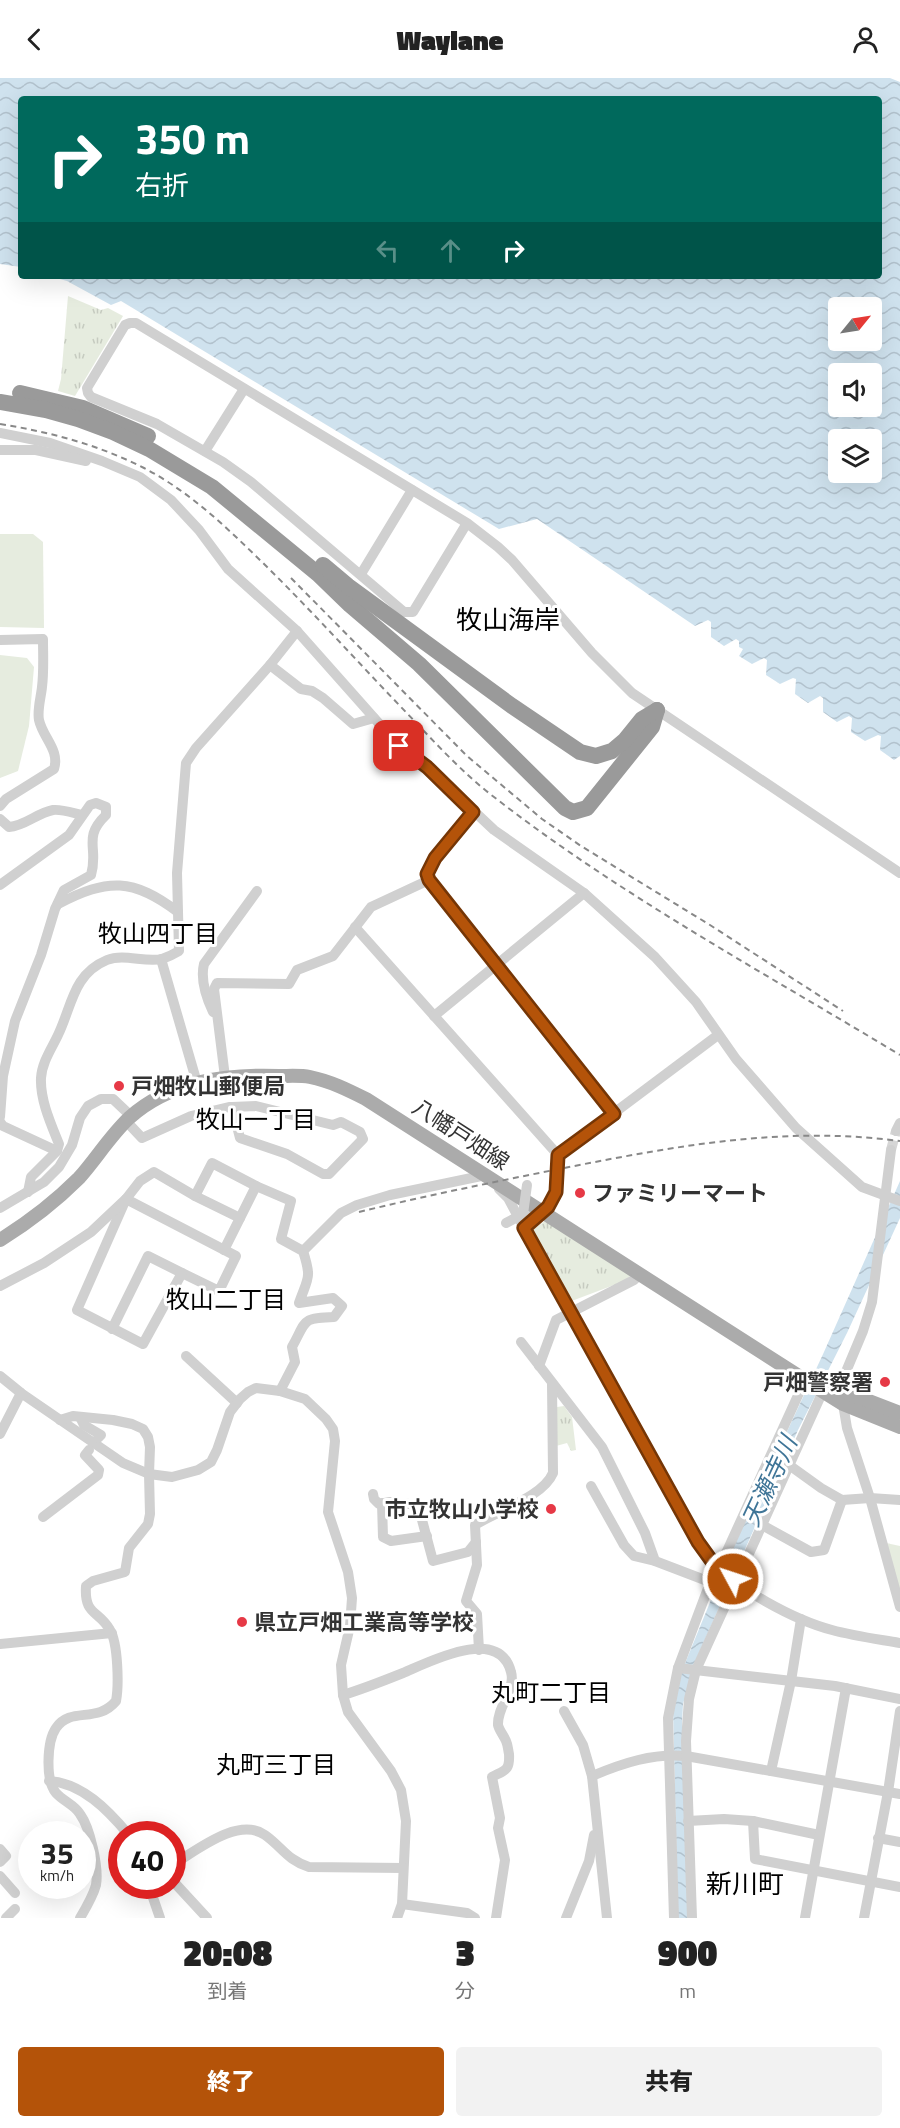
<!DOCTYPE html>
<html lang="ja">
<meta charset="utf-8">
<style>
body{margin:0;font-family:"Titillium Web","Noto Sans JP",sans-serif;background:#f2f2f2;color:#222;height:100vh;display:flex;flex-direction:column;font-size:22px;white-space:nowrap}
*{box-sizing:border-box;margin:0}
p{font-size:20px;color:#767676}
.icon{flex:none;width:33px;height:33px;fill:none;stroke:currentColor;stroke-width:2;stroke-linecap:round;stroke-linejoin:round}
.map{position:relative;height:1840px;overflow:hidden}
.sheet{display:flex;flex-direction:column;background:#fff;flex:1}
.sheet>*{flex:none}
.guide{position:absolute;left:18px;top:18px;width:864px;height:183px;border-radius:6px;box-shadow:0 6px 24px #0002;background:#00695c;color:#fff;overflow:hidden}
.needle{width:39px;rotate:60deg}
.fabs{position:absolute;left:828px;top:219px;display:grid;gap:12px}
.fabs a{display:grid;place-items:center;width:54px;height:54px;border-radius:6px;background:#fff;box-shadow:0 6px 24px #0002;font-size:30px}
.speed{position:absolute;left:18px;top:1743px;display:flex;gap:12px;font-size:30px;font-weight:700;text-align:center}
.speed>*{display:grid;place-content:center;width:78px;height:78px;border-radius:50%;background:#fff;box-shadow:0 6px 24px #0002;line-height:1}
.speed small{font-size:15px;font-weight:400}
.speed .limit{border:9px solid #d22;background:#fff;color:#111}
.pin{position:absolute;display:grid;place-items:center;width:51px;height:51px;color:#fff;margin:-26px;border-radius:12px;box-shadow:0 3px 9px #0006}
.me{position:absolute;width:66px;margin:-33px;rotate:310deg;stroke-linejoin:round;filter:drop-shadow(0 0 4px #0008)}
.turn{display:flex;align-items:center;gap:21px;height:126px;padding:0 18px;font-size:27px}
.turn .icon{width:78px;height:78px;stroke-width:2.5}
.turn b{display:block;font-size:42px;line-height:51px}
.lanes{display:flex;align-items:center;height:57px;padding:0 18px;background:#0003;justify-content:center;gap:30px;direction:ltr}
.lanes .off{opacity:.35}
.eta{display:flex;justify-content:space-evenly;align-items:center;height:102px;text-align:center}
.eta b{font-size:36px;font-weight:800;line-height:42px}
.cta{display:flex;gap:12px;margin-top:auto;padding:12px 18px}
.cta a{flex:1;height:69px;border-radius:6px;background:#b45309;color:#fff;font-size:24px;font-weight:800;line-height:69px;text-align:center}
.cta a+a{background:#f2f2f2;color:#222}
header{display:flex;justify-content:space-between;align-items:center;height:78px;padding:0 18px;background:#fff;font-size:27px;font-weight:800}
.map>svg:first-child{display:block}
.park{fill:url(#park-tufts)}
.pitch{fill:#e6ecdf}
.water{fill:url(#water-waves);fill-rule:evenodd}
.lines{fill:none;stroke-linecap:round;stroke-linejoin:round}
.minor-tunnel{stroke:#d6d6d6;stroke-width:10;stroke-dasharray:10 5;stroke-linecap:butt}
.minor{stroke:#d0d0d0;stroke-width:10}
.major{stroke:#ababab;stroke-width:14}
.highway{stroke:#9a9a9a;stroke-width:16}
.rail{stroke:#888;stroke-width:2;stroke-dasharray:6 4.5;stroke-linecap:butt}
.minor-bridge{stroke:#d0d0d0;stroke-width:10}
.route-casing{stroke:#753606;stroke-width:15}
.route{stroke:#b45309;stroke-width:10}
.poi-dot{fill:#e63946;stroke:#fff;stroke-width:2}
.labels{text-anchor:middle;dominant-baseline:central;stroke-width:6;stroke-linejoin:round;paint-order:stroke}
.poi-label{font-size:22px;font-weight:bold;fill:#333;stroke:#fff;text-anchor:start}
.street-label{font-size:22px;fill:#333;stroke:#fff}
.neighbourhood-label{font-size:24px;fill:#000;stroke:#fff}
.water-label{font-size:24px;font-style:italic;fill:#3f7597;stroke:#fff}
.quarter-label{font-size:26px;fill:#000;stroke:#fff}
</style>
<header><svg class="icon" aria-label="back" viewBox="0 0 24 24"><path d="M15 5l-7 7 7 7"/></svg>Waylane<svg class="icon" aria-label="person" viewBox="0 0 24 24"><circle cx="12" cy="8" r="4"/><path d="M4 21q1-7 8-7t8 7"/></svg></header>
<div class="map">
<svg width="900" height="1840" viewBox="0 0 900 1840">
<defs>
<pattern id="park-tufts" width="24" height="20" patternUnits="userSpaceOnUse" patternTransform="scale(1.5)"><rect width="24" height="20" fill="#e6ecdf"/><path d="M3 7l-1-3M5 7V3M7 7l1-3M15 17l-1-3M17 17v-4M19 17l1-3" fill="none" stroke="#c6cbc0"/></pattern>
<pattern id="water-waves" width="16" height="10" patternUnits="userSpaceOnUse" patternTransform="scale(1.5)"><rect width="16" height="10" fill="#cfe2ee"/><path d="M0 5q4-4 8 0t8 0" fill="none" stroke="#b2c2cd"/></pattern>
</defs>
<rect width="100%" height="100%" fill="#fff"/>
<g class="park">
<polygon points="68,218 101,232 108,230 123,238 75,318 58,313 61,301"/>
<polygon points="546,1142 632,1197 622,1204 569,1224 529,1155"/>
<polygon points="564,1328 572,1339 576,1372 571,1373 567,1365 556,1368 557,1329"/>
<polygon points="886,1465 900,1468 900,1519"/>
</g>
<g class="pitch">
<polygon points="0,456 33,456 43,464 44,550 0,549"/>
<polygon points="0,577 27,580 34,589 29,648 18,693 0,700"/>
</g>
<g class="water">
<path d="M0,0h890l10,4v674l-6,4 -14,-10 1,-14 -3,-1 -13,6 -14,-9 1,-14 -3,-2 -12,6 -14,-10v-14l-3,-2 -12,7 -13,-9 1,-15 -3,-1 -13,6 -14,-9 1,-15 -3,-2 -12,6 -13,-8 4,-7 -4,-2v-6l-3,-2 -12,7 -13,-9v-15l-3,-2 -13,6 -158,-107 -38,10 -378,-228 -10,4 -44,-24 -18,-5h830v-177h-858v168l-21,-3zM838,230h34v32h-34zM838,296h34v32h-34zM838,362h34v32h-34z"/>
<polygon points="900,1103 900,1140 847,1255 798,1352 694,1586 683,1626 682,1645 688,1840 678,1840 673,1631 681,1595 729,1478 824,1274"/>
</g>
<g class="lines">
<polyline class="minor-tunnel" points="891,1072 896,1053"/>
<g class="minor">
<polyline points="0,355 50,365 102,383 140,399 171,422 199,452 228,491 297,553 399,668 427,689 494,752 584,815 655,879 696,924 736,981 796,1050 862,1109 900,1123"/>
<polyline points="0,372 36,372 86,383"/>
<polyline points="205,373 244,311"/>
<polyline points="467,445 413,534 404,534 251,404 223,384 157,346 91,319 88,315 87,310 125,247 130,245 136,245 467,445 498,469 512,482 592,575 632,615 900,795"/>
<polyline points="361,496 412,412"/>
<path d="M0,562l43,-1c0,16 1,32 -1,48 -1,10 -5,23 -3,33 4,18 21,30 15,49l-48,30 -6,7"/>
<polyline points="270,587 301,611 312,613 323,620 353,646 374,640"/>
<polyline points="473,734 435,780 427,796 429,802 613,1036"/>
<path d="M0,741l9,8c16,-1 28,-14 44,-17 9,-1 20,3 29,5"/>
<path d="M0,807l69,-50 21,-30 6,-2 10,4v8c-24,23 -7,33 -15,60l-27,15 -9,19 -14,46 -26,66 -12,55 -3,41"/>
<path d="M58,826c50,-26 75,-26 120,8"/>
<polyline points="355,849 558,1077"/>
<polyline points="161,881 197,1005"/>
<path d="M213,934c-7,-15 -13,-32 -9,-48l53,-73"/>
<polyline points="434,938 584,815"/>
<polyline points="225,999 214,911 217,905 289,906 297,892 333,878 371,829 429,802"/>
<polyline points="126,1043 142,1060 191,1038 229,1029 232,1029 256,1028 333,1047 341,1044 360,1054 363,1061 329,1096 323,1096 287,1076 240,1060 232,1029"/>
<polyline points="0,1044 3,1048 57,1073"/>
<polyline points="896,1053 900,1045"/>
<polyline points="891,1072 872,1224 863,1253 845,1296 843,1326 847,1350 870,1420 900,1529"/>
<path d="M499,1111l9,9 61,114 140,247c26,29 85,61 123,71 22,6 45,9 68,13"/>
<path d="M28,1114l3,-15 26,-26 2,-7c-8,-20 -19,-44 -18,-66 1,-16 11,-30 17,-43 14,-29 15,-61 49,-75 17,-7 38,3 55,-1 6,-2 12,-5 17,-8l-2,-78 9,-110 10,-15 74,-83 27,-34"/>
<polygon points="126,1121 236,1178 219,1213 182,1195 143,1266 77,1232"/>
<polyline points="0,1130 44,1104 59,1089 72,1067 80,1040 88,1028 101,1021 113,1021 131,1038"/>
<path d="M539,1138c26,-24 14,-32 19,-61l160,-120"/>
<polyline points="240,1140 195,1118 212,1085 256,1108"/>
<path d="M224,1172l32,-64 35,15 -10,38 22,12c9,28 5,26 -4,52l34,-5 9,8 -8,11c-33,1 -27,3 -42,30l3,15 -15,29"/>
<polyline points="303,1173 341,1135 357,1127 390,1117 486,1097 488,1099"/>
<polyline points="0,1208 44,1185 91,1154 126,1121 140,1103 154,1094 195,1118"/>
<polyline points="112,1251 148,1178 182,1195"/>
<polyline points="521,1264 602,1369 645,1455 655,1483"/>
<polyline points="186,1278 237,1325"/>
<polyline points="539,1288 556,1242 634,1202 640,1196"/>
<polyline points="0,1298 21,1315 123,1385 149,1396 172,1399 198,1392 211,1384 217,1372 230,1334 240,1321 248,1314 256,1310 280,1313 305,1321 326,1341 333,1351 335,1363 328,1434 348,1494 352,1520 350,1548 341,1587 343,1617 348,1634 391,1693 401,1712 406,1743 402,1826 397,1840"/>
<polyline points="80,1339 84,1347 101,1357 98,1360"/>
<path d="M60,1342l13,-4 40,4 19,4 11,5 5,8 2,10 -1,27 1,40 -2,10 -19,24 -4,24 -32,9 -7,5c-2,30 13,24 24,44 8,13 9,55 6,71 -19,23 -45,5 -60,27 -9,13 -11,52 0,65 7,8 19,12 24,21 10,14 19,53 16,71 -3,11 -10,23 -16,33"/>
<polyline points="0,1356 21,1315"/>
<polyline points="789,1387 821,1410 842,1422 870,1420 900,1422"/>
<polyline points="591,1408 624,1467 634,1478 655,1483 710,1504"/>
<polyline points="373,1416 374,1421 379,1426 390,1424 418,1427 433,1483 468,1474 476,1464"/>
<polyline points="382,1425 383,1459 391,1463 427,1458"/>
<polyline points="43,1439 98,1397 99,1392 85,1377 89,1372"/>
<polyline points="762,1447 811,1474 824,1472 842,1422"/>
<polyline points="0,1566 112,1555"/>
<path d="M479,1572l-2,-36 -11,-13 11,-36 -2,-40c22,-14 68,-28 78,-52l-1,-89"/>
<polyline points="678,1590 835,1608 900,1621"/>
<path d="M343,1617c20,-6 40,-14 60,-22 26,-11 96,-48 108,-1 5,17 -14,35 -13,53 1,5 6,11 8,16 2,4 2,9 3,13 1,17 -4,16 -17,23l8,41 -2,10 7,32 -9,58"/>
<polyline points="564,1633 583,1667 592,1698 607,1840"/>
<polyline points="771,1693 791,1603 801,1541"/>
<path d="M592,1698c31,-13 61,-23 94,-20l214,38"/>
<path d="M49,1703c33,2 59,29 79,53"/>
<polyline points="688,1743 724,1741 753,1743"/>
<polyline points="819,1757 753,1743 755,1781 900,1809"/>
<polyline points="878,1760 900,1764"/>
<polyline points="0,1771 6,1778 0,1784"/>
<path d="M172,1787c24,-14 66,-49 93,-30 17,12 22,25 44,32l94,1"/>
<polyline points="0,1798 15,1815"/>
<polyline points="172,1802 207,1840"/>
<polyline points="149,1808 160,1840"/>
<polyline points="402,1826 467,1835 475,1840"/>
<polyline points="6,1840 15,1831"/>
<polyline points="566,1840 589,1783 594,1757"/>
<polyline points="674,1840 668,1640 678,1590 716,1489 727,1473 805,1302"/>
<polyline points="692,1840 686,1663 689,1621 696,1592 823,1313"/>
<polyline points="805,1840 846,1610"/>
<polyline points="864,1840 888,1714 900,1633"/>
</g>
<g class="major">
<path d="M0,1162c29,-18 55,-38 79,-62 17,-19 31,-42 50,-60 41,-37 97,-44 150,-42 10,0 21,-1 31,1 20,4 38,13 56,22l453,290 24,15 57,23"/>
<polyline points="817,1300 843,1313 900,1335"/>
</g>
<g class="highway">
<polyline points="20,315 83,330 148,358"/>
<polyline points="0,324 46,332 78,341 113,354 149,371 212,409 318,496 350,527 419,586 565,730 573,734 587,730 652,649 657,632"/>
<polyline points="323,487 348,508 512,628 580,674 596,678 612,673 625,662 642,641 657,632"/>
</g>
<g class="rail">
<path d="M0,346c50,8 99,21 144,44 46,24 81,58 118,94 48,47 93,97 139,145 29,30 60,65 93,90 126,98 269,175 406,258"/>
<polyline points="291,500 467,678 542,741 581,768 710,847 843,933"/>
<path d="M359,1134c70,-17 140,-31 210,-45 113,-22 216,-41 331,-26"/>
</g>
<g class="minor-bridge">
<polyline points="527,1107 523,1136 534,1142"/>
<polyline points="506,1145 523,1136"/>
</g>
</g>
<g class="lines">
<g class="route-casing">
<polyline id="route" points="399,668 427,689 473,734 435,780 427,796 429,802 614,1036 558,1077 556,1114 548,1129 524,1150 698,1464 716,1489 733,1501"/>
</g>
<use href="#route" class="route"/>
</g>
<g class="poi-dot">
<circle cx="119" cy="1008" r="6"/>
<circle cx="580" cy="1115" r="6"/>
<circle cx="885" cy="1304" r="6"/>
<circle cx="551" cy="1431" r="6"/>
<circle cx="242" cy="1544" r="6"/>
</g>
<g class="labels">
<g class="poi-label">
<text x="131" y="1008">戸畑牧山郵便局</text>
<text x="592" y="1115">ファミリーマート</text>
<text x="873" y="1304" text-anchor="end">戸畑警察署</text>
<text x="539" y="1431" text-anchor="end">市立牧山小学校</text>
<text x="254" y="1544">県立戸畑工業高等学校</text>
</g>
<g class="street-label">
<text transform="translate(461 1056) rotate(33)">八幡戸畑線</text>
</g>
<g class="neighbourhood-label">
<text x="158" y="855">牧山四丁目</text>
<text x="256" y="1041">牧山一丁目</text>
<text x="226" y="1221">牧山二丁目</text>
<text x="551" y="1614">丸町二丁目</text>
<text x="276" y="1686">丸町三丁目</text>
</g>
<g class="water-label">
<text transform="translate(769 1403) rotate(-65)">天瀬寺川</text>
</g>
<g class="quarter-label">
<text x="508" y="541">牧山海岸</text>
<text x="745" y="1805">新川町</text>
</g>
</g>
</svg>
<div class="fabs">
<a><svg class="needle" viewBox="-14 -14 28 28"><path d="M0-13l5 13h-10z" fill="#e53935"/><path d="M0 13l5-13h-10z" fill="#767676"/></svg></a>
<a><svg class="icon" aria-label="sound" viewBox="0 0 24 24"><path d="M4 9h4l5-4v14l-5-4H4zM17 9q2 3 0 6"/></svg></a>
<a><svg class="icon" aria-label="layers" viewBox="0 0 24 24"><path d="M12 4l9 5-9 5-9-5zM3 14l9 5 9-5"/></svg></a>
</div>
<div class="speed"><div>35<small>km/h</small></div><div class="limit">40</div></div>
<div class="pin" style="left:399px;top:668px;background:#d93025"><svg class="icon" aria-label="arrive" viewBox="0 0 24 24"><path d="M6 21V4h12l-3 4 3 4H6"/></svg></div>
<svg class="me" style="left:733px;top:1501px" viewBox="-20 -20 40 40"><circle r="17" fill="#b45309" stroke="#fff" stroke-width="3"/><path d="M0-11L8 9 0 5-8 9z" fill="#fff"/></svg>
<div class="guide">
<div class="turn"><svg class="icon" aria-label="right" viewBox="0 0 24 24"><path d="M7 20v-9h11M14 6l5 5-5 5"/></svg><div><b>350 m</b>右折</div></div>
<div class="lanes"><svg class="icon off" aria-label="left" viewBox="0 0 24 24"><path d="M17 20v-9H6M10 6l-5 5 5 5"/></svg><svg class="icon off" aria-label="ahead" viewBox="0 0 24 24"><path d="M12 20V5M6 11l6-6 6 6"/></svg><svg class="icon" aria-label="right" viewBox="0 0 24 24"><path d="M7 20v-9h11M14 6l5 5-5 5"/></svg></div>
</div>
</div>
<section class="sheet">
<div class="eta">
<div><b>20:08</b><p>到着</p></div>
<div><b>3</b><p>分</p></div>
<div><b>900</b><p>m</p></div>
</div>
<div class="cta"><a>終了</a><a>共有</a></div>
</section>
